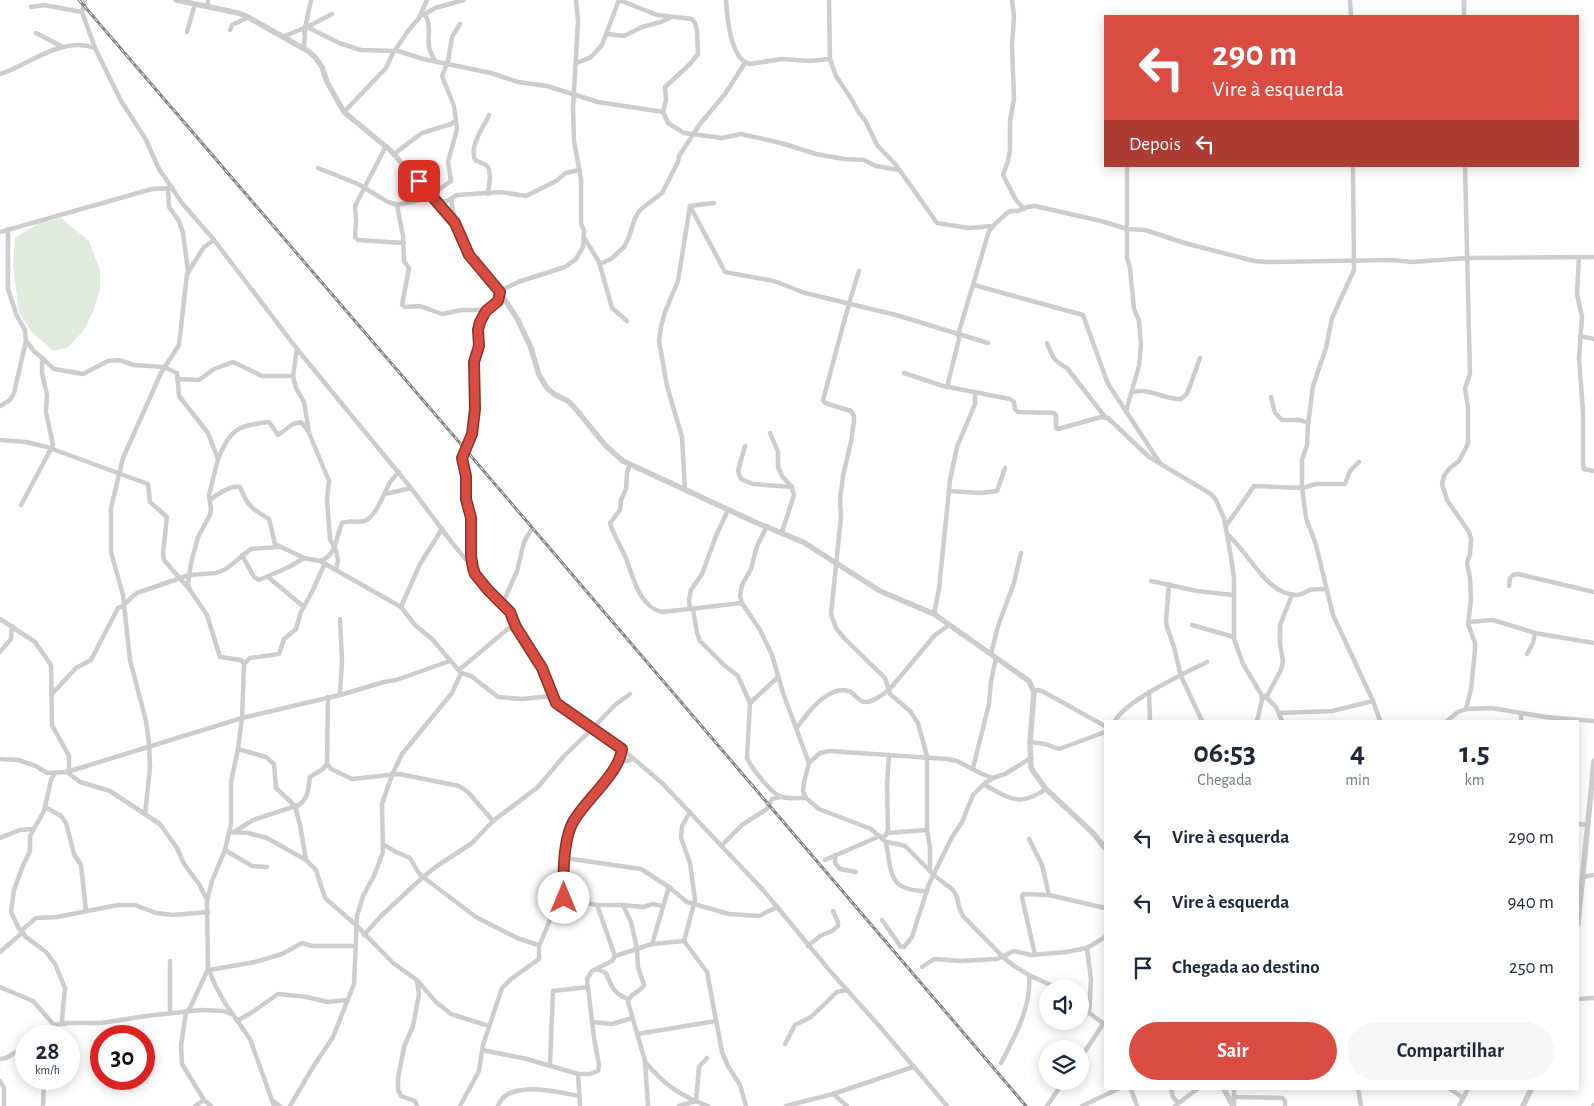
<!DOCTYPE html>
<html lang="pt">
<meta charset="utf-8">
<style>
body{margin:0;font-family:"Alegreya Sans",sans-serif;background:#f6f6f7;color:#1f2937;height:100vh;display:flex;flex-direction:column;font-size:19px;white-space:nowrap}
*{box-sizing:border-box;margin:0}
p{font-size:16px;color:#747a83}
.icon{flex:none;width:28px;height:28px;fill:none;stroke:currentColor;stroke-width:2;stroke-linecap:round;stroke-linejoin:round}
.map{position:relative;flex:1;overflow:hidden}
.panel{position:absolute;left:1104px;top:720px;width:475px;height:370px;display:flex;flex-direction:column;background:#fff;border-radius:0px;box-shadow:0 2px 12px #0003}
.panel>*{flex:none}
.banner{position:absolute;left:1104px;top:15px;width:475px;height:152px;border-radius:0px;box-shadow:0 2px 12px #0003;background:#d84c42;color:#fff;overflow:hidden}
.tools{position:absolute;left:1039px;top:980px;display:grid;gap:10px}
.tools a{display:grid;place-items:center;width:50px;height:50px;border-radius:50%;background:#fff;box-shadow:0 2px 12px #0003;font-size:25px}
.speed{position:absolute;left:15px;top:1025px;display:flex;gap:10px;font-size:25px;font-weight:700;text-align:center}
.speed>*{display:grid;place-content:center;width:65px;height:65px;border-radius:50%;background:#fff;box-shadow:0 2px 12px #0003;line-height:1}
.speed small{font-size:12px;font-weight:400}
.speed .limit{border:8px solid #d22;background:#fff;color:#111}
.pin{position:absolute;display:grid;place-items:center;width:42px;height:42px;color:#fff;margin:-21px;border-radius:10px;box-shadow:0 2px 8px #0006}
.me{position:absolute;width:55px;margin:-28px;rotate:0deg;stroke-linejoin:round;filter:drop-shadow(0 0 4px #0008)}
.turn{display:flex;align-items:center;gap:18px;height:105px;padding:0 25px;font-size:22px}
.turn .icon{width:65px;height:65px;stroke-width:2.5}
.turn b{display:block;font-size:35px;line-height:42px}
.then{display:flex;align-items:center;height:48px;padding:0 25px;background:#0003;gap:10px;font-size:19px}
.eta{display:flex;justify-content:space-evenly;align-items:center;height:85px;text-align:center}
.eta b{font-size:30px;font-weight:700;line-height:35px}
.action{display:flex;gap:10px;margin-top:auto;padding:10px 25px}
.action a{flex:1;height:58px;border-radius:30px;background:#d84c42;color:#fff;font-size:20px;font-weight:700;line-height:58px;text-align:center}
.action a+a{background:#f6f6f7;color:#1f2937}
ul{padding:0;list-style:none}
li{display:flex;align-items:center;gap:15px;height:65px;padding:0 25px}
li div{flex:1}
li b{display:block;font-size:19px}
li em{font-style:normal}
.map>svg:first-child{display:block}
.green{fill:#e2e9dd}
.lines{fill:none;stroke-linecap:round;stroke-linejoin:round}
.minor{stroke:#cdcdcd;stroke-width:4.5}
.tertiary{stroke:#cdcdcd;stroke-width:5.5}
.rail-casing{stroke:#858585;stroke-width:3}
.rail{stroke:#fff;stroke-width:1;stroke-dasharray:4;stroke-linecap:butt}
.route-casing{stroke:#8c312b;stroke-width:12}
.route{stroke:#d84c42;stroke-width:9}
</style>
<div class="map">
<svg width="1594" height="1106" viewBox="0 0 1594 1106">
<rect width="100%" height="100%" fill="#fff"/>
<polygon class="green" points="61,218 89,241 100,270 100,290 93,312 84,330 67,348 53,351 31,331 19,313 13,265 15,238 37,224"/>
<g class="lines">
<g class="minor">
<polyline points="85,0 82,12 95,48"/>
<polyline points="619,0 657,15 692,19 695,23 697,30 698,54 690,64 665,87 666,100 663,112"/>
<path d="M726,0c1,16 4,60 24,64l32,-5 29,2 19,-2"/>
<polyline points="829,0 830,59 836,76 852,100 859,113 865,120 877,145 896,165 937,223 969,228 993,226"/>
<polyline points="1012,0 1014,16 1012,46 1014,99 1010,121 1010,151 1008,161 1003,175 1016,200 1024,209"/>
<polyline points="1350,0 1351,16"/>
<polyline points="1464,0 1464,16"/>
<polyline points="208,6 208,0"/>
<polyline points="31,7 44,5 82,12"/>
<path d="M425,14c10,20 -4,26 11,48"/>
<polyline points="423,15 435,8 464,0"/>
<polyline points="307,27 332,14"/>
<polyline points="230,30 232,25 249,17"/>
<polyline points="187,32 195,4"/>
<polyline points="36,33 63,47"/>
<polyline points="608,34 624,36 642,27 661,22 670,18"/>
<polyline points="282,37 307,27 339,43 361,50 394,51"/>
<polyline points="304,49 305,28 311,0"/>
<polyline points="395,50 423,59 491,73 518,82 547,86 598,102 663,112 668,123 684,133 722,138 741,134 781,143 816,154 844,159 864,160 876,166 899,170"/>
<polyline points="577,63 591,57 602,45 619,0"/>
<path d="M0,74c31,-10 61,-38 95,-26l26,53 24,37 14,31 23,34 32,37 83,109 114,139 42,56 20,24 2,6 13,16 21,22 8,15 25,41 14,35 66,46 40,34 101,107 67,81 51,57 66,78"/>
<polyline points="344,112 386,68 393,53 408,31 419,18 427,0"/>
<polyline points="386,146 355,206 356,221 355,237 358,240 404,243"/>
<polyline points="394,154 422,133 451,124 455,121"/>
<polyline points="1353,166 1354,270 1332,318 1326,348 1313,386 1308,425 1307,445 1302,460 1302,488 1306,518 1316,545 1333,615 1373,701 1380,721"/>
<polyline points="1465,166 1470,374 1465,388 1468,407 1468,444 1459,461 1449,469 1444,476 1442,484 1447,500 1469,532 1471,539 1470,554 1467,563 1470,578 1471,600 1468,624 1475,643 1475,650 1471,689 1466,709"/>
<polyline points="318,168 358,184 388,202 397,205 433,197"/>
<polyline points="168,188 169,207 179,221 183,233 188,271"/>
<path d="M488,194l2,-16 -1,-9 -3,-4 -11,-5c-6,-14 8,-32 14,-45"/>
<polyline points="431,195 451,181 448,162 457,129 454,106 442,76 448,61 452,37 460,24"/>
<polyline points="451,199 455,221"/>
<polyline points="438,202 447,201 457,195 501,192 526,196 556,181 566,173 579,170"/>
<polyline points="397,205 403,236 404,261 409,268 402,305 405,307 420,306 442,314 462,310 482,310 485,311"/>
<polyline points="690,206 725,272 774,281 805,293 896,315 988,343"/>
<polyline points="0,232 152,189 173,188"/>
<polyline points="585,239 599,262 612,308 627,321"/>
<polyline points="1579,257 1577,294 1582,317 1579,358 1583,412 1583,464 1584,469 1594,471"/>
<polyline points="600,264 611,259 624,247 629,237 635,218 640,210 662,193 678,162 679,156 700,124 725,94 745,63"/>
<path d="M859,271c-14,43 -24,86 -36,129l2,3 26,8 3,5v5l-3,21 -8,34 -3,24 1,17 -10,97 5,14 8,10 41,40 5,16 20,17 8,12 9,33v74l3,18v23"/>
<polyline points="974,285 1083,315 1108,384 1160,463"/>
<polyline points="958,335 989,231 995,224 1007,213 1011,211 1018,211 1027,207 1035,206 1101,221 1127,229 1145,230 1188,244 1254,261 1267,262 1392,260 1412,262 1467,258 1594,257"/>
<polyline points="1580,336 1594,339"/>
<polyline points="26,341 34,351 54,369 83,374 108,361 119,360 134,365 164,367 177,373 179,396 208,433 218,459 209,495 211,510 210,515 198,537 191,563 188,584 190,590"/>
<path d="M1047,343c6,15 6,17 20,25l38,49"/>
<polyline points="297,349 293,376 296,388 304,402 309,433 329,481 327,499 330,539 336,551 338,560 336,570"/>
<polyline points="904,373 943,386 1010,399 1014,402 1015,409 1018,412 1054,413 1056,415 1056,428 1058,429 1101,417 1108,418 1149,457 1211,494 1216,500 1224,518 1231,557 1234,578 1234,639 1243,664 1261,694 1262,700 1257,721"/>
<polyline points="177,379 199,380 214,369 233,362 262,376 293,376"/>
<polyline points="947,387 960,335"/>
<path d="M1131,393c16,-7 33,7 50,6l6,-5 13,-36"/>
<polyline points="1271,397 1275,413 1282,420 1300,420 1308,423"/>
<polyline points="0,406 10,400 14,393 26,341 25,330 17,316 8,289 8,229"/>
<polyline points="1126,411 1139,366 1141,345 1139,321 1134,309 1130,268 1127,258 1127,166"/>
<polyline points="770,433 778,452 778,467 782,476 792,487 794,495 782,532"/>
<polyline points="0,440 26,442 47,447 148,484 150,502 167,517 163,554 164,560 190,590 207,615 220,657 241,660 244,664"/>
<polyline points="745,446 738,471 741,479 753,484 792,487"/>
<path d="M218,459c13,-30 18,-33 51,-37l9,13 15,-11 8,-2 6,8"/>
<path d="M630,464l-3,9 -1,16 -5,11 -1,10 -10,13c3,11 10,22 15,33 8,19 13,50 37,56l80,-9"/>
<polyline points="685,490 682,437 667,386 659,341 661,327 665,312 678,281 690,206 714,203"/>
<polyline points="949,491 981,493 997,491 1005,468"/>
<polyline points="385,494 411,488"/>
<path d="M210,500c8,-6 20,-15 30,-13 2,4 3,8 5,11 5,11 15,15 24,21l6,25 29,14 16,3 81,46 14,18 17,14 29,34 10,3 27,21 23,2 31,-3"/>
<polyline points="21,505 53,445 46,412 47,395 42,373 42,363 44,359"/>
<polyline points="767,526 757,546 751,569 742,585 740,596 742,603 760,630 772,655 783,693 809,763"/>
<polyline points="1226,526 1254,486 1302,488 1316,484 1345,484 1350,471 1359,462"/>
<path d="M1228,535c21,18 38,59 68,60 5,0 9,-3 14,-5 5,-1 11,-1 15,-1"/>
<polyline points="242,555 254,577 259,580 289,567 304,558"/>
<path d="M320,561c17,-5 16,-25 22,-38 7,-3 16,0 23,-2 11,-5 19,-27 24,-37 2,-4 6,-8 10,-12"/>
<polyline points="473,566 471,556 471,518 466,499 466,476 462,459 472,434 475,409 474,362 479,346 478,329 480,322 485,311 498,301 500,293 504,289 518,282 565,267 576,259 583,247 584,231 581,223 581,179 574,141 573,108 578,21 576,0"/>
<polyline points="268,577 304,607"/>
<polyline points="1151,581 1197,591 1233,595"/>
<polyline points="1169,584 1166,621 1167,627 1174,647 1181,676 1202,721"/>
<polyline points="1509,586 1510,578 1513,575 1518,574 1594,592"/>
<polyline points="502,605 517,571 524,542 531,530"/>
<polyline points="401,607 420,564 442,529"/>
<polyline points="690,609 689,600 691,590 702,574 716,536 728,510"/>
<path d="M693,609l4,24 3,8 24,24 14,11 12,27 -3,55c4,9 25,37 35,39 7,2 16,1 24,1"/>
<polyline points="934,614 939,589 950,480 957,447 975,404 975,392"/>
<polyline points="0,619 35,642 51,665 52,725 69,756 69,771"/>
<polyline points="1468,622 1493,620 1535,633 1594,643"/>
<polyline points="1192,625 1234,637"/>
<polyline points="0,652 11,639 12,626"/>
<polyline points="991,654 998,626 1014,583 1021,553"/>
<polyline points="1527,654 1533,643 1535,633"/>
<polyline points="459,670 509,628 517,627"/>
<polyline points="1034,692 1037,690 1042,691 1105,726"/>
<polyline points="1149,692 1150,721"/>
<path d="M51,695l25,-27 15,-8 27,-52c9,-3 11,-10 19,-15l52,-18 27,-2 10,-4 25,-20 28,-2"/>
<polyline points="340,695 342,661 340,619"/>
<polyline points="1265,696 1276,707 1282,721"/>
<polyline points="1266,698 1281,670 1283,662 1280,643 1280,625 1292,595"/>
<polyline points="750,703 778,677"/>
<polyline points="1279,713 1332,711 1373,701"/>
<path d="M1115,721c10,-20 70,-48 92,-59"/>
<polyline points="1447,721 1458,712 1466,709 1491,708 1546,717 1594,721"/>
<polyline points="1521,721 1521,714"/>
<path d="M797,728c10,-15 31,-43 52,-37 6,2 9,11 16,11 8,0 17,-7 24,-12l46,-55 14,-10"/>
<polyline points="1030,742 1045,744 1059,749 1105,732"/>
<polyline points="238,749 266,757 274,764 276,788 295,806 300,825 306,860"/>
<polyline points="1031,758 1005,774 993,778 982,774 957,761 947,759 829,751 820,753 809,763 804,782 803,791 806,798 819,809 871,829 886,842 898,844 905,846 935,876 953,890 957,897 959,907 963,916 1003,957 1014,966 1029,975 1059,989"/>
<polyline points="0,759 18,760 36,766 47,773 67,772 242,718 340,695 384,682 396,680 450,661"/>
<polyline points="618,763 634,759"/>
<polyline points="327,764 331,769 352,779 399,774 459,786 468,792 493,821"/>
<polyline points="973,768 989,704 991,681 996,658"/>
<polyline points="67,772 80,782 110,791 160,824 177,848 184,864 199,884 207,900"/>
<polyline points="55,773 51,780 44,811 30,836 30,851 22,868 14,890 11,912 18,927 26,937 46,952 55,964 65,988 62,1020 64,1024"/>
<path d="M985,785c25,14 35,22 61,4"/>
<polyline points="45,807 61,816 66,823 74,854 81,865 86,911"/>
<polyline points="690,812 682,826 681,838 690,863 695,900 684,941 707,972 722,1052 728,1066 740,1085 746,1106"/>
<polyline points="145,814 150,768 149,743 146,721 130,660 123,595 111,552 111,508 123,458 161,373 179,345 187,274 204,247 214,240"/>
<polyline points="1578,824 1587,825"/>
<polyline points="229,832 248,833 267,838 306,860 316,870 325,898 356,925 393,963 417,980 436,1002 451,1014 489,1026"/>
<path d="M234,832l19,-12 46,-15c10,-7 9,-17 11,-28l13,-8 4,-5 1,-67"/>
<polyline points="888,833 927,830"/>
<polyline points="0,838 20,830 33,829"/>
<polyline points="882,838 886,835 888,830 887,786 889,755"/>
<polyline points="1029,839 1042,865 1049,895"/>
<path d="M886,842c6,32 2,49 41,49"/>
<polyline points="384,845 396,852 410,858 418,872 423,877 476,917 517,938 538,945 540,944 552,915 565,900"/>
<polyline points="722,845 742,825 767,809 772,799 780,797"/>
<polyline points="225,850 252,866 267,867"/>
<polyline points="835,855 835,863 840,869 856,872"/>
<polyline points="565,858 641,869 669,887 687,902 729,914 759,916 777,907"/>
<polyline points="825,860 880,836"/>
<polyline points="1582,877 1594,875"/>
<path d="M565,900c-4,-11 -2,-24 0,-35 1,-14 1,-30 8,-42 12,-24 46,-48 49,-74"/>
<path d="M597,905h26l8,17 6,27 1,18 6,18c-4,8 -15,8 -16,17l17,59 3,45"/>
<polyline points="623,905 643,907 653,904 662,906"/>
<polyline points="882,920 901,947 904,947 912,937 929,884 951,839 962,822 973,795 985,783 993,778"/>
<polyline points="364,935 381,916 423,877 437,866 472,843 493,821 538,787 564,756 592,729 615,705 630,694"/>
<polyline points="652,944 684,941"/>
<polyline points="808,946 820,936 832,931 838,926 838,922 833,911"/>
<polyline points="1087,948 1091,980 1089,1013"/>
<polyline points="0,952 22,933 21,931 36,918 57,917 118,905 135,905 156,913 173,915 208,912"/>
<polyline points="1035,955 1022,897 1023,894 1049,895 1105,908"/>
<polyline points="615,956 652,944 669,887"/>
<polyline points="170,961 170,1013"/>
<polyline points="922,967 934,959 961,961 997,959 1014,951 1031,955 1066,952 1087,948 1105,937"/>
<polyline points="208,969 190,1008 186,1012 181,1046 182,1064 204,1100 211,1106"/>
<path d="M597,969l9,4c5,13 8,21 22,26"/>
<polyline points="209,970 255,962 282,954 302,943 312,946 355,946"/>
<polyline points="0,987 33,1001 54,1025 57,1036"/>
<polyline points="1578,999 1594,998"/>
<polyline points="1080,1006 1104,1024"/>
<polyline points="237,1021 254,1011 278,994 307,997 327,1002 348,1000"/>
<polyline points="592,1022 612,1024 632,1018"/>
<polyline points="54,1025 69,1023 101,1023 146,1016 201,1010 224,1011 231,1014"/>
<polyline points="637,1034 716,1021"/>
<polyline points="42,1036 56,1030"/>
<polyline points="785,1044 795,1025 811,1017 837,992 847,990"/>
<polyline points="482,1050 527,1059 578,1074 590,1074 598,1071 599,1065 594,1038 587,979 592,971 612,961 615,956 597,905 565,900"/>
<polyline points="0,1059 6,1058 26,1046"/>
<polyline points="1080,1059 1103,1024"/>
<path d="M645,1062c21,24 34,33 63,44"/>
<path d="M1001,1063c14,-27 31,-57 28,-88"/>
<polyline points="550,1065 553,991 588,987"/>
<polyline points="578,1074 580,1106"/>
<polyline points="0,1081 4,1088 4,1106"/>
<polyline points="1131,1089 1137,1106"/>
<polyline points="1171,1089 1173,1097 1178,1103"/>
<polyline points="1358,1089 1361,1106"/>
<polyline points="1450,1089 1463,1098"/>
<polyline points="833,1094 847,1106"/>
<polyline points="1234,1097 1282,1098 1285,1101 1285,1106"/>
<polyline points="273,1101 280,1106"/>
<polyline points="43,1106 44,1079"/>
<polyline points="195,1106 204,1100"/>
<polyline points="274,1106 250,1039 225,1003 215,985 208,967 207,901 212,881 225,850 231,824 231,782 238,749 242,718 244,664 250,658 279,654 284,639 296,629 301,612 312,592 325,563"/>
<polyline points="290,1106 313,1067 333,1037 354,984 357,916 363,896 374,876 383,852 382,804 392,775 402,754 452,693 461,673"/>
<polyline points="417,1106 415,1101 401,1096 398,1090 398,1078 404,1047 413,1026 419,994 417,981"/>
<polyline points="460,1106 479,1071 483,1045 502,988 511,979 539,959 539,945"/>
<path d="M498,1106c9,-27 59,-14 81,-10"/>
<polyline points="679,1106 696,1101 699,1067 707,1058"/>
<polyline points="786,1106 833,1094 913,1067"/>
<polyline points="1047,1106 1064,1081"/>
<polyline points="1082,1106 1118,1089"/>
<polyline points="1175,1106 1197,1089"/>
<polyline points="1234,1106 1234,1089"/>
<polyline points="1459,1106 1468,1089"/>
<polyline points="1593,1106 1594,1105"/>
</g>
<g class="tertiary">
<polyline points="176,0 238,13 246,16 308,51 315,57 322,67 327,82 344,112 390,150 455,223 469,255 498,289 518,320 531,348 539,375 547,388 554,394 568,401 574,407 606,446 623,461 757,523 803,542 880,591 934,614 1029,681 1034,692 1030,742 1031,767 1033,771 1046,789 1093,833 1105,848"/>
<polyline points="1578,924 1594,761"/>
<polyline points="1224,1089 1233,1106"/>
<polyline points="1523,1106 1531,1089"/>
</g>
<g class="rail-casing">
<polyline id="rail" points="79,0 465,449 1026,1106"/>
</g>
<use href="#rail" class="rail"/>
</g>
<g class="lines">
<g class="route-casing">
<path id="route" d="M419,181l36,42 14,32 31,37 -2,9 -12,10 -6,11 -2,8 1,16 -5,16 1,47 -3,25 -10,24 4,18v23l5,19v38l2,12 2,6 13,16 22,22 6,15 26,41 14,35 66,46c-3,25 -36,50 -49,73 -10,19 -10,55 -9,76"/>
</g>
<use href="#route" class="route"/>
</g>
</svg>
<div class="tools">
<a><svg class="icon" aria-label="sound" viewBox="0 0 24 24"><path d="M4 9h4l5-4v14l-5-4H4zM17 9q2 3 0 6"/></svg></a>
<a><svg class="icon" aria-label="layers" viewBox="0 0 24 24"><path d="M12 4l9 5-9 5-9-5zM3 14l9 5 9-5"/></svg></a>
</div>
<div class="speed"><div>28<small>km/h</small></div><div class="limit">30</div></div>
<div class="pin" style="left:419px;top:181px;background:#d93025"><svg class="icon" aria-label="arrive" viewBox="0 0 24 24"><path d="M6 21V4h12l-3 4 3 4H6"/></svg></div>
<svg class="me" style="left:564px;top:898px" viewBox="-20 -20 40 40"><circle r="19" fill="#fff"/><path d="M0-13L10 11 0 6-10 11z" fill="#d84c42"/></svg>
<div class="banner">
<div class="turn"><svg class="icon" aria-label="left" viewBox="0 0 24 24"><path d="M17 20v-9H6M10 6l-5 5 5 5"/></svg><div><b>290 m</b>Vire à esquerda</div></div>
<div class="then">Depois<svg class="icon" aria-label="left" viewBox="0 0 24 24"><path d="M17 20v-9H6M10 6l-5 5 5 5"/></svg></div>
</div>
<section class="panel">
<div class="eta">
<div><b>06:53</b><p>Chegada</p></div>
<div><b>4</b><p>min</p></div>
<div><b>1.5</b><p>km</p></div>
</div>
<ul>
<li><svg class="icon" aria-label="left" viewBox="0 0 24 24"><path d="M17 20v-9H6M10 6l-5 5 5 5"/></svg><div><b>Vire à esquerda</b></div><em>290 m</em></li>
<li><svg class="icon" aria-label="left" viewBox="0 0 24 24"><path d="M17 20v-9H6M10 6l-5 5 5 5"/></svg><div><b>Vire à esquerda</b></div><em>940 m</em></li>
<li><svg class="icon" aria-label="arrive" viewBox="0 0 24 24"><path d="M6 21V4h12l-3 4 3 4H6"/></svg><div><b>Chegada ao destino</b></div><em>250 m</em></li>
</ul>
<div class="action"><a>Sair</a><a>Compartilhar</a></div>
</section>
</div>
